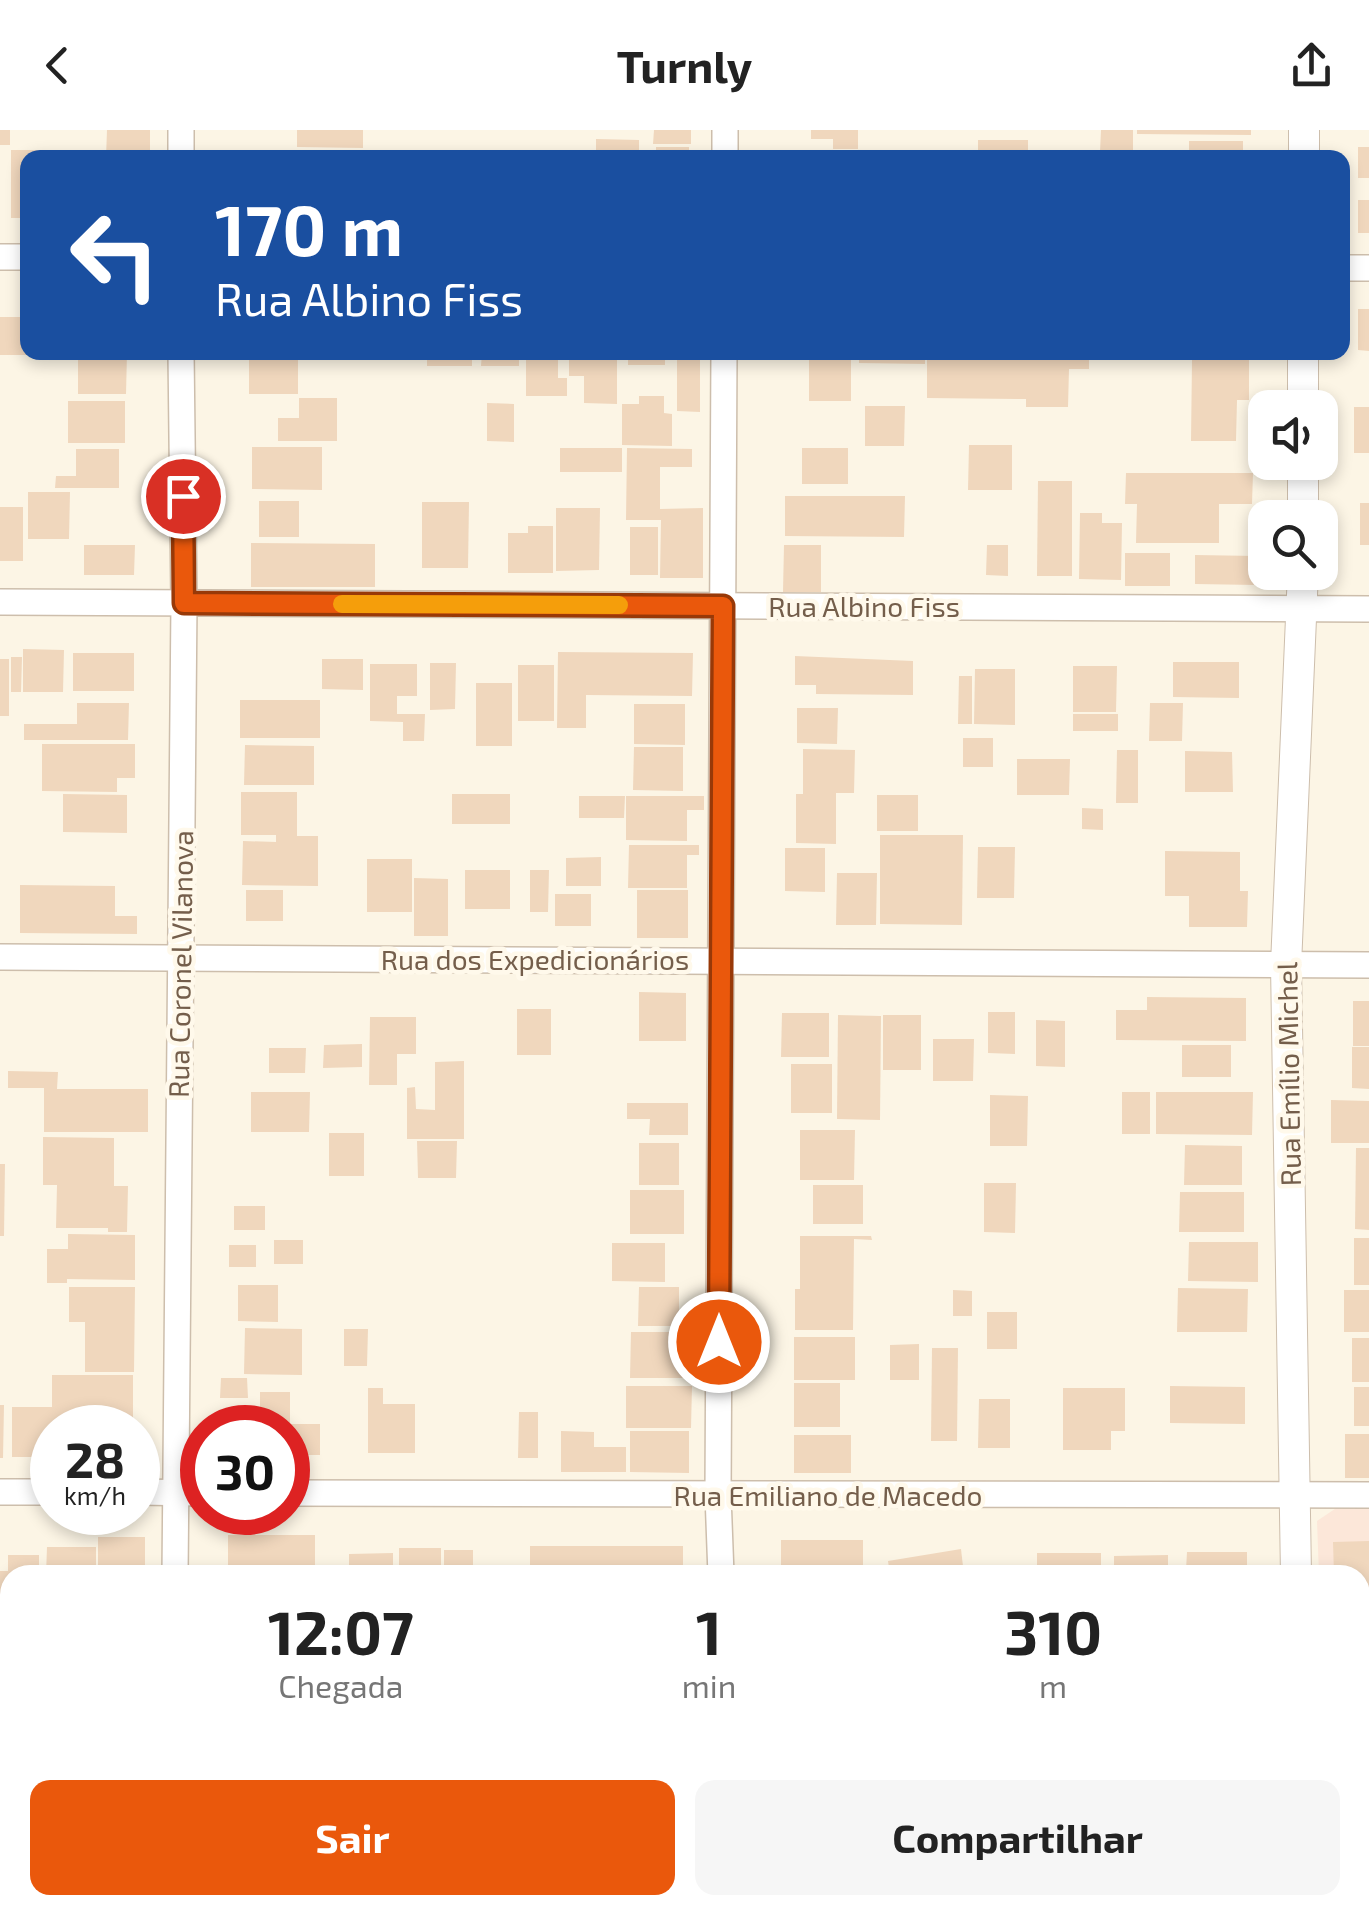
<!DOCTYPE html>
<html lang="pt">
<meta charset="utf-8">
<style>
body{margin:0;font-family:"Exo 2",sans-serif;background:#f6f6f6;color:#222;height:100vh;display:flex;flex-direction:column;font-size:38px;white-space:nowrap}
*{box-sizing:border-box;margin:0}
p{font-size:32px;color:#767676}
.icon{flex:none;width:55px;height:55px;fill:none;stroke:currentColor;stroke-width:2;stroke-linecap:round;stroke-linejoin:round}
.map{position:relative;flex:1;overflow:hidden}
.drawer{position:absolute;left:0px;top:1435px;width:1370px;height:350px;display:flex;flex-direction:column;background:#fff;border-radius:30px 30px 0 0;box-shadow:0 5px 15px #0003}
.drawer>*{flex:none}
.guide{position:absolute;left:20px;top:20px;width:1330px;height:210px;border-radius:20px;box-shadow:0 5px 15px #0003;background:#1a4fa0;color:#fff;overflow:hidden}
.buttons{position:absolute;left:1248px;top:260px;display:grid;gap:20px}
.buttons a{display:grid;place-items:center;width:90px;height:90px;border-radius:20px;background:#fff;box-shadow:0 5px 15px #0003;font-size:50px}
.speed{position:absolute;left:30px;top:1275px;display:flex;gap:20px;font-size:50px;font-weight:700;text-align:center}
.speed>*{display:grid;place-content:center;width:130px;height:130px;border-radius:50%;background:#fff;box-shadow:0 5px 15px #0003;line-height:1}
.speed small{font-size:25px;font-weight:400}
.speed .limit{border:15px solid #d22;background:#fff;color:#111}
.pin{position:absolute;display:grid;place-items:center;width:85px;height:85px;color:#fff;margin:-42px;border:5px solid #fff;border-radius:50%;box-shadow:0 2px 10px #0007}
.me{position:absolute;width:110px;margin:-55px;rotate:0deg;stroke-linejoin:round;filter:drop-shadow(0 0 8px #0008)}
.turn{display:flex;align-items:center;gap:35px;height:210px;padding:0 30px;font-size:45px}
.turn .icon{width:130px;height:130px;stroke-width:2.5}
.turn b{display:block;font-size:70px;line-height:85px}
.eta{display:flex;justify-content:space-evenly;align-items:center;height:170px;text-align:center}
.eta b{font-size:60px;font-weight:700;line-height:70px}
.action{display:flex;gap:20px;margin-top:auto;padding:20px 30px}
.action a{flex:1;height:115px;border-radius:20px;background:#ea580c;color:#fff;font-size:40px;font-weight:700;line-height:115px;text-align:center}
.action a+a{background:#f6f6f6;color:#222}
header{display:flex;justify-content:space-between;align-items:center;height:130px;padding:0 30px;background:#fff;font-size:45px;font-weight:700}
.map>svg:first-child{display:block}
.commercial{fill:#fce7d9}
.building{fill:#f0d7bd}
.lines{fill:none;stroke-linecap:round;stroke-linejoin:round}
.minor-casing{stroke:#cdbeac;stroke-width:28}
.tertiary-casing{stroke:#cdbeac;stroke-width:32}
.secondary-casing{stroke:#d0bfa9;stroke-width:38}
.minor{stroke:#fff;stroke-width:25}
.tertiary{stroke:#fff;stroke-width:30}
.secondary{stroke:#fff;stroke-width:35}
.route-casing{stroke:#983908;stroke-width:25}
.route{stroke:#ea580c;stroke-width:18}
.slow{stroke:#f59e0b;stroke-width:18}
.labels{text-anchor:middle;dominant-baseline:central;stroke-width:9;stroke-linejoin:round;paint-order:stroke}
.street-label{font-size:28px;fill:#745e4b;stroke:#fff9eb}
</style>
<header><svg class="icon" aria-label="back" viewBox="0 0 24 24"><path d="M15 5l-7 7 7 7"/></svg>Turnly<svg class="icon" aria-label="share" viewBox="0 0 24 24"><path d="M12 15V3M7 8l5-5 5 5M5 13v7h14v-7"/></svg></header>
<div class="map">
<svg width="1369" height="1785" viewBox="0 0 1369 1785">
<rect width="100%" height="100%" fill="#fcf5e5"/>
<polygon class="commercial" points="1369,1356 1369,1515 1360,1519 1360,1445 1319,1445 1317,1391"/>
<g class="building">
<rect x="0" y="0" width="10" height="15"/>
<polygon points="107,0 150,0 150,28 106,28"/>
<polygon points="297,0 363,0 363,18 297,17"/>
<polygon points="654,0 691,0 691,14 653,14"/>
<polygon points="811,0 858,0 858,19 833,19 833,9 811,9"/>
<polygon points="1101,0 1133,0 1133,28 1086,28 1086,22 1100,22"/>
<polygon points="1137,0 1251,0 1251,5 1137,4"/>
<polygon points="596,9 639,10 639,28 596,28"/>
<rect x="978" y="10" width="50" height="18"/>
<rect x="1189" y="11" width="54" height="17"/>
<rect x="656" y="17" width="33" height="11"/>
<rect x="1358" y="17" width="11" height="31"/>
<polygon points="11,20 49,20 49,28 28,28 28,88 11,88"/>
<polygon points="314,21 331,22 331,28 314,28"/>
<rect x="1358" y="70" width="11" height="33"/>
<polygon points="1358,179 1369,179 1369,221 1358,220"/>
<rect x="0" y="187" width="26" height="38"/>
<rect x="427" y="222" width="45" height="14"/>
<polygon points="482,222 519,222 519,236 481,236"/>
<polygon points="526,222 558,222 558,248 567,248 567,266 526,266"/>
<polygon points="569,222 617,222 617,274 584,273 584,246 569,246"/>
<rect x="628" y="222" width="37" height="13"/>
<polygon points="677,222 700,222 700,282 677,281"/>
<rect x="809" y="222" width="42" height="49"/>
<polygon points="859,222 925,222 925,234 859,233"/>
<polygon points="927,222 1089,222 1089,239 1069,239 1068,277 1026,277 1026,269 927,268"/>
<polygon points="78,223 127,223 126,264 78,264"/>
<rect x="249" y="226" width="49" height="38"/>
<polygon points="1192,230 1249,230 1249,270 1237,270 1236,311 1191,311"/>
<polygon points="639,266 664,266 664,283 672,284 672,316 622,315 622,274 639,274"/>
<polygon points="299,268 337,268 337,311 278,311 278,288 299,288"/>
<rect x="68" y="271" width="57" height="42"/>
<polygon points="487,273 514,274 514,312 487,311"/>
<polygon points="865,276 905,276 904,316 865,316"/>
<rect x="1354" y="277" width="15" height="46"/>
<polygon points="969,315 1012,315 1012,360 968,360"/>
<polygon points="252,317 322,317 322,360 252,359"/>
<rect x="560" y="318" width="62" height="24"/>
<polygon points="627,318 692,319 692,337 660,337 660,379 703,378 703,448 660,448 661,390 626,390"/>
<rect x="802" y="318" width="46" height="36"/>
<polygon points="76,319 119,319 119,358 55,358 56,346 76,346"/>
<polygon points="1126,343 1253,343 1252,374 1219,374 1219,413 1136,413 1137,374 1125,374"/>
<polygon points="1038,351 1072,351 1072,446 1037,446"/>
<polygon points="28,362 70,362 69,409 28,409"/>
<polygon points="785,366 905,366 904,407 785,406"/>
<rect x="259" y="371" width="40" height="36"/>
<polygon points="422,372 469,372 468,438 422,438"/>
<rect x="1360" y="373" width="9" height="42"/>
<rect x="0" y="377" width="23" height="54"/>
<polygon points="556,378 600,378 599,440 556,441"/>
<polygon points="1080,383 1102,383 1102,393 1122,393 1121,450 1079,449"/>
<polygon points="528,396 553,396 553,443 508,443 508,403 528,403"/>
<rect x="630" y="397" width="28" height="48"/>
<polygon points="251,413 375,414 375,457 251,457"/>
<polygon points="84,415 135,415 134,445 84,445"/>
<polygon points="784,415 821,415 821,462 783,462"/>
<polygon points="987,415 1008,415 1008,446 986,445"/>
<rect x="1125" y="423" width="45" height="33"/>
<polygon points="1195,425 1257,426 1256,455 1195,454"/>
<polygon points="23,519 64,520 63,562 23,562"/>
<polygon points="558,522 693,523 692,566 586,565 586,598 557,598"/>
<rect x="73" y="523" width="61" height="38"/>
<polygon points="795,526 913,531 913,565 816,564 816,555 795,555"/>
<polygon points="11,527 22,527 21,562 11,562"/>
<rect x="0" y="529" width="9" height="57"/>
<polygon points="322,529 363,529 363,560 322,559"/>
<polygon points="1173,532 1239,532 1239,568 1173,567"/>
<polygon points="430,533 456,533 455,579 430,580"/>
<polygon points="370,534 417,534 417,566 397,566 397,584 425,584 424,611 403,611 403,592 370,591"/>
<rect x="518" y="535" width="36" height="56"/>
<polygon points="1073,536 1117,536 1116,582 1073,582"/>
<polygon points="975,539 1015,539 1015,595 974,594"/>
<polygon points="959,546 972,546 972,594 958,594"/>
<rect x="476" y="553" width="36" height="63"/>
<rect x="240" y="570" width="80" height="38"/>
<polygon points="77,573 129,573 128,610 24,610 24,594 77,594"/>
<polygon points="1150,573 1183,573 1182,611 1149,611"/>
<polygon points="634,574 685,574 685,615 634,614"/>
<polygon points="797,578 838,578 837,614 797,613"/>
<rect x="1073" y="584" width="45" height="17"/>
<rect x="963" y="608" width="30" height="29"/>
<polygon points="42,614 135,614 135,648 117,648 117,662 42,661"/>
<polygon points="245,615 314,616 314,655 244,655"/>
<polygon points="634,617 683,617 683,661 633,660"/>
<polygon points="803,619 855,620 854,663 836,663 836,714 796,713 796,664 803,664"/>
<polygon points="1117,620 1138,620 1138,673 1116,673"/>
<polygon points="1185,621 1232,622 1233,662 1185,662"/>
<polygon points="1017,629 1070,629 1069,665 1017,665"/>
<polygon points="241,662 297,662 297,706 318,706 318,756 242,755 243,711 276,712 276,705 241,705"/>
<polygon points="63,664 127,665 127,703 63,702"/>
<rect x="452" y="664" width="58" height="30"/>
<rect x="877" y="665" width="41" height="36"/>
<polygon points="579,666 625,666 624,688 579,688"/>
<polygon points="626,666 704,666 704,680 687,680 687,711 626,710"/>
<polygon points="1082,678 1103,679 1103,700 1082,699"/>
<polygon points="880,705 963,705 962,795 880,794"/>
<polygon points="629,715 699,715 699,725 687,725 687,758 628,758"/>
<polygon points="978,717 1015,717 1014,768 977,768"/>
<polygon points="785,718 825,718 825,762 785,761"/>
<polygon points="1165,721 1240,722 1240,761 1248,761 1247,797 1189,797 1189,766 1165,766"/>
<polygon points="601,727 601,756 566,756 566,728"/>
<rect x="367" y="729" width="45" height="53"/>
<rect x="465" y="740" width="45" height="39"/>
<polygon points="530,740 549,740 548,782 530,782"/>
<polygon points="837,743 877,743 876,795 836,795"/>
<polygon points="414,748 448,749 448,806 414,806"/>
<polygon points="20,755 115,756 115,786 137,786 137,804 20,803"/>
<rect x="246" y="760" width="37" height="31"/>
<rect x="637" y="760" width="51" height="48"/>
<rect x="555" y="764" width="36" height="32"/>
<polygon points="639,862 686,863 686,911 639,911"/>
<polygon points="1147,867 1246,868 1246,911 1116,910 1116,880 1147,880"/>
<rect x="1353" y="871" width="16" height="45"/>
<rect x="517" y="879" width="34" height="46"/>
<polygon points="988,882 1015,882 1015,924 988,923"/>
<polygon points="782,883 829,883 829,927 781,927"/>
<polygon points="838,885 881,886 880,990 837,989"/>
<rect x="883" y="885" width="38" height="55"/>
<polygon points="370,887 416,887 416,924 397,924 397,955 369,955"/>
<polygon points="1036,890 1065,891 1065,937 1036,936"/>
<polygon points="933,909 974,909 973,951 933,951"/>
<polygon points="362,914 362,937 323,938 324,915"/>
<rect x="1182" y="915" width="49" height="32"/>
<polygon points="1352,917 1369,917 1369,959 1352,958"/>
<polygon points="269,918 306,918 305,943 269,943"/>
<polygon points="464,931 464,1009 407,1009 407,958 415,957 416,979 435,980 435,932"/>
<rect x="791" y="934" width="41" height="49"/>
<polygon points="8,941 58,942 57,959 148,959 148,1002 44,1002 44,958 8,958"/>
<polygon points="251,962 310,962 309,1002 251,1002"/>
<rect x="1122" y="962" width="28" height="42"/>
<polygon points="1156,962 1253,962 1252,1005 1156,1004"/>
<polygon points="990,965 1028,966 1027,1016 990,1016"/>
<polygon points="1331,970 1369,971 1369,1013 1331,1013"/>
<polygon points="627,973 688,973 688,1005 649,1005 650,989 627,989"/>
<polygon points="800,1000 855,1000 854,1050 800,1050"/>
<rect x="329" y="1003" width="35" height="43"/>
<polygon points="43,1007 114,1008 114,1056 128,1056 127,1102 108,1102 108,1098 56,1098 57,1055 43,1055"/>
<polygon points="417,1011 457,1011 456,1048 418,1048"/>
<rect x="639" y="1013" width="40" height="42"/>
<polygon points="1185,1015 1242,1016 1242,1055 1184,1055"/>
<polygon points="1356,1018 1369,1018 1369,1100 1355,1099"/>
<polygon points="0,1034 5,1034 4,1106 0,1106"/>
<polygon points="984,1053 1016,1053 1015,1103 984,1102"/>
<rect x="813" y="1055" width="50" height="39"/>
<rect x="630" y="1060" width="54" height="44"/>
<polygon points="1180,1062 1244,1062 1244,1102 1179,1102"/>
<rect x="234" y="1076" width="31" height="24"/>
<polygon points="68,1104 135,1105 135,1150 67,1149 67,1153 47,1153 47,1119 68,1119"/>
<polygon points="800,1106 871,1106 872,1110 854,1109 853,1200 795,1200 795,1159 800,1159"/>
<rect x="1354" y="1108" width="15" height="47"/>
<rect x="274" y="1110" width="29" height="24"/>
<polygon points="1189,1112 1258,1112 1258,1152 1188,1151"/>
<polygon points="612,1113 665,1113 665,1152 612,1151"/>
<rect x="229" y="1115" width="27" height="22"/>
<polygon points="238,1155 278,1155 278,1192 238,1191"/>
<polygon points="69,1157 135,1157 134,1242 85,1242 85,1192 69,1192"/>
<polygon points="639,1157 679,1157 679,1196 638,1196"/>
<polygon points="1178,1158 1248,1159 1247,1202 1177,1202"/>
<polygon points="953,1160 972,1161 972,1186 953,1186"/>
<rect x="1344" y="1160" width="25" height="42"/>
<rect x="987" y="1182" width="30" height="37"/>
<polygon points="245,1198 302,1199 302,1245 244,1244"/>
<polygon points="344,1199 368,1199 367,1236 344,1236"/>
<polygon points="631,1202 688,1202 688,1248 630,1248"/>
<rect x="794" y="1207" width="61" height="43"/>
<rect x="1352" y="1208" width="17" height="44"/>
<polygon points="919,1214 919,1250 890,1250 890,1215"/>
<polygon points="932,1218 958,1218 957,1311 931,1311"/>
<polygon points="52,1245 133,1245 133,1293 52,1293 52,1327 12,1327 12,1277 52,1277"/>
<polygon points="221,1248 247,1248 248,1268 220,1268"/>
<rect x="794" y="1253" width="46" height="44"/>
<polygon points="626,1256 692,1256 691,1298 626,1298"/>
<polygon points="1170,1256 1245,1257 1245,1294 1170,1293"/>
<rect x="1354" y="1257" width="15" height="39"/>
<polygon points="368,1258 383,1258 383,1274 415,1274 415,1323 368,1323"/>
<polygon points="1063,1258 1125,1258 1125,1301 1111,1301 1111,1320 1063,1320"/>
<polygon points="260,1262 290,1262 290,1293 260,1292"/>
<polygon points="979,1269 1010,1269 1010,1318 978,1318"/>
<polygon points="0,1275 4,1275 3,1328 0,1328"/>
<polygon points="519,1282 538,1282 538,1328 518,1328"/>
<polygon points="287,1294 320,1294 320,1325 288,1325"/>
<polygon points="561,1301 594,1302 594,1317 626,1317 626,1342 561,1342"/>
<polygon points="630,1301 689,1301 689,1343 630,1342"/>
<rect x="1345" y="1304" width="24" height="44"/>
<rect x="794" y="1305" width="57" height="38"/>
<rect x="228" y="1405" width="87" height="40"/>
<rect x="98" y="1407" width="47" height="37"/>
<rect x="781" y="1410" width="82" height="35"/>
<polygon points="1369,1411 1369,1476 1360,1477 1360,1445 1334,1445 1333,1412"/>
<rect x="530" y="1416" width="153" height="29"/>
<polygon points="47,1417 96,1417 96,1445 46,1445"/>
<rect x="399" y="1418" width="42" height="27"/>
<polygon points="961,1419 964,1445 890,1445 888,1431"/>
<rect x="444" y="1420" width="29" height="25"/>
<polygon points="1187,1422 1247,1422 1247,1445 1176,1445 1176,1440 1186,1440"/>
<polygon points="393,1423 393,1445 349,1445 349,1424"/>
<rect x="1037" y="1423" width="64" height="22"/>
<polygon points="8,1425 39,1425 39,1445 10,1445 10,1505 0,1505 0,1441 8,1441"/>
<polygon points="1168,1425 1168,1445 1114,1445 1114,1426"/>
<rect x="986" y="1440" width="43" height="5"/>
<polygon points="1360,1746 1369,1746 1369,1785 1359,1785"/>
<rect x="105" y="1775" width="36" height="10"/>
<rect x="226" y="1775" width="40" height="10"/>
<rect x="322" y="1775" width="34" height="10"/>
<rect x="406" y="1775" width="26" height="10"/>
<rect x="445" y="1775" width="41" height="9"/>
<polygon points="489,1775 665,1775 665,1785 488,1784"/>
<polygon points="778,1775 827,1775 828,1785 778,1785"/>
<polygon points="1070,1775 1099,1775 1101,1785 1072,1785"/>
</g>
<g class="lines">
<g class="minor-casing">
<g id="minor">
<polyline points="181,28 181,0"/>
<polyline points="725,28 725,0"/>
<polyline points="0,127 28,127"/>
<polyline points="1342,138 1369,138"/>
<polyline points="0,472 1369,479"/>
<polyline points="0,827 1369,835"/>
<polyline points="0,1362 52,1362"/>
<polyline points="138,1362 202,1363"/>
<polyline points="288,1363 1369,1365"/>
<polyline points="175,1445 184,473 181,222"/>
<polyline points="721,1445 718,1365 724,222"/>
<polyline points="731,1775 732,1785"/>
<polyline points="173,1785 173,1775"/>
<polyline points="1296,1785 1296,1775"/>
</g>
</g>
<g class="tertiary-casing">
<g id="tertiary">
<polyline points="1304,28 1304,0"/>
<polyline points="1303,278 1303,222"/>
<polyline points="1303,388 1303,332"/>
<polyline points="1296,1445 1286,835 1303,442"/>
</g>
</g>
<g class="secondary-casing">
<g id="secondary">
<polyline points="1360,1546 1369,1541"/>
<polyline points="907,1785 926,1775"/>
</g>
</g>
<use href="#minor" class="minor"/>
<use href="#tertiary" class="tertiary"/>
<use href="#secondary" class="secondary"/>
</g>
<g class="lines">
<g class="route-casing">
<polyline id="route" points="183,366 184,473 723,476 719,1212"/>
</g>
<use href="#route" class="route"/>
<polyline class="slow" points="342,474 619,475"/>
</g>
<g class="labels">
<g class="street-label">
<text x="864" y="476">Rua Albino Fiss</text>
<text x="535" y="829">Rua dos Expedicionários</text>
<text transform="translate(180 834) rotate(-89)">Rua Coronel Vilanova</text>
<text transform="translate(1288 944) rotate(-91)">Rua Emílio Michel</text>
<text x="828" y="1365">Rua Emiliano de Macedo</text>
</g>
</g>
</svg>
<div class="buttons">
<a><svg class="icon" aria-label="sound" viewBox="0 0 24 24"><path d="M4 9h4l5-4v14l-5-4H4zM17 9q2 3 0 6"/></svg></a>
<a><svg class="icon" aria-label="search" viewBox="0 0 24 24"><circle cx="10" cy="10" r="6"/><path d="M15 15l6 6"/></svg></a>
</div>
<div class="speed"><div>28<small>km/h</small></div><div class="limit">30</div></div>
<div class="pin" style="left:183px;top:366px;background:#d93025"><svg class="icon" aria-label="arrive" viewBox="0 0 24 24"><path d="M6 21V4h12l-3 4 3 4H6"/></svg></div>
<svg class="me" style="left:719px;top:1212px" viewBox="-20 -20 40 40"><circle r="17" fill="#ea580c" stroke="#fff" stroke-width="3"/><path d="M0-11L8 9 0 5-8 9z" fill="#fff"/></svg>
<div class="guide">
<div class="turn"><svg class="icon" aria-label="left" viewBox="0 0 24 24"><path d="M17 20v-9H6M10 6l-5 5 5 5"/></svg><div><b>170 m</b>Rua Albino Fiss</div></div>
</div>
<section class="drawer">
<div class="eta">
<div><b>12:07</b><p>Chegada</p></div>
<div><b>1</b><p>min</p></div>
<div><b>310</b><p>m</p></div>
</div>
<div class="action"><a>Sair</a><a>Compartilhar</a></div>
</section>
</div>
